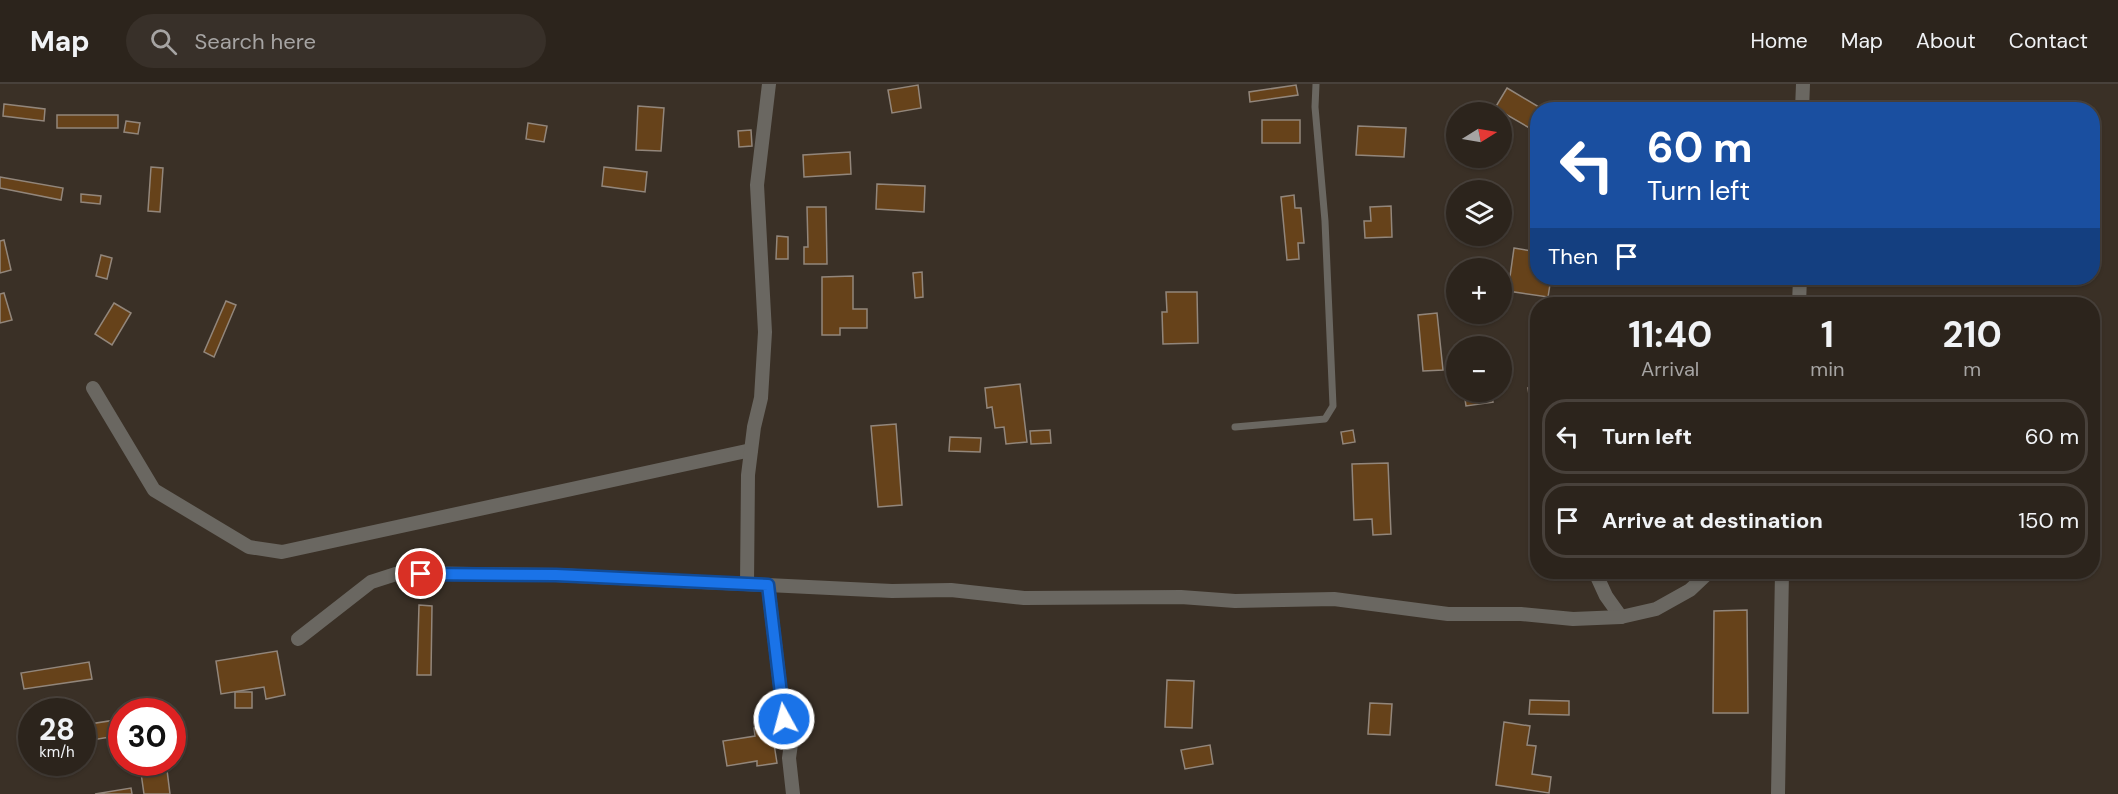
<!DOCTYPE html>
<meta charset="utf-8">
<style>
body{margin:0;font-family:"DM Sans",sans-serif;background:#383029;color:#f1f3f6;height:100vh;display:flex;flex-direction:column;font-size:22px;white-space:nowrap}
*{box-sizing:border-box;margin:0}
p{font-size:20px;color:#a6a4a3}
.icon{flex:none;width:33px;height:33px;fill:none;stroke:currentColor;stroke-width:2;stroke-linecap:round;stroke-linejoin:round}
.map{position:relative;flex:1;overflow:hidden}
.panel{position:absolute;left:1530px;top:213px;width:570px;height:282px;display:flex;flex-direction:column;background:#2c241c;border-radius:24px;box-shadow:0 2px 4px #0004,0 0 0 2px #48413b}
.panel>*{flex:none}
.guide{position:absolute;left:1530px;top:18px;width:570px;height:183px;border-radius:24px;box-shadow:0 2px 4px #0004,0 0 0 2px #48413b;background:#1a4fa0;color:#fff;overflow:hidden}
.needle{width:39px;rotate:79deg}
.controls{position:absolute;left:1446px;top:18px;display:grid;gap:12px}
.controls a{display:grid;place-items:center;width:66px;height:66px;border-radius:50%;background:#2c241c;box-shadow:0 2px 4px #0004,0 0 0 2px #48413b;font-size:30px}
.speed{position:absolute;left:18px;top:614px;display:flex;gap:12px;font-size:30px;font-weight:700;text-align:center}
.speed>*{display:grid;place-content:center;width:78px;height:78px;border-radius:50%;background:#2c241c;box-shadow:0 2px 4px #0004,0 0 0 2px #48413b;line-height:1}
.speed small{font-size:15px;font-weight:400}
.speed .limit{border:9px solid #d22;background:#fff;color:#111}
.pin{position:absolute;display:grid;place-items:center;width:51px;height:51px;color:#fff;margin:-26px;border:3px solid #fff;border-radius:50%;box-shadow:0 2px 6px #0007}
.me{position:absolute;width:66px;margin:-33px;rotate:353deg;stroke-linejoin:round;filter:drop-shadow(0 0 4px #0008)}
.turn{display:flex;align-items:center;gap:21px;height:126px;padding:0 18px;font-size:27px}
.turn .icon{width:78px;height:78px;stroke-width:2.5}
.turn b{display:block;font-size:42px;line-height:51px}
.then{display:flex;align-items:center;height:57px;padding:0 18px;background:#0003;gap:12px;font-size:22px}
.eta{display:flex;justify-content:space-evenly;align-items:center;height:102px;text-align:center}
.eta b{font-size:36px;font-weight:700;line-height:42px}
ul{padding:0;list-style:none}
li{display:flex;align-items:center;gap:18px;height:75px;margin:0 12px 9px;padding:0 6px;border:3px solid #48413b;border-radius:24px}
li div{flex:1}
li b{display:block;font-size:22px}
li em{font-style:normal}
header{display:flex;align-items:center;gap:36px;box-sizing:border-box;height:84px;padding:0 30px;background:#2c241c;border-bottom:2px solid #48413b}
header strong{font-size:28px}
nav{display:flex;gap:33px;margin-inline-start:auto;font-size:21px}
.search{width:420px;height:54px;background:#383029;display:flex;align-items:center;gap:15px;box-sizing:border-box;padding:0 21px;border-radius:33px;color:#a6a4a3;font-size:22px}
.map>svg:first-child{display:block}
.building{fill:#66421a;stroke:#92867b;stroke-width:1.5}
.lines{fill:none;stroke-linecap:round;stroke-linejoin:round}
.service{stroke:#6a6761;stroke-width:7}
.minor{stroke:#6a6761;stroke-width:14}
.route-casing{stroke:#114b97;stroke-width:15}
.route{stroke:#1a73e8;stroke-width:10}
</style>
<header>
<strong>Map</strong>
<div class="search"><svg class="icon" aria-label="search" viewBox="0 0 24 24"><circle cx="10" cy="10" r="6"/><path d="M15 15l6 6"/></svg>Search here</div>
<nav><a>Home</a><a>Map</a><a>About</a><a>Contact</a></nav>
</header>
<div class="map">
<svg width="2118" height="710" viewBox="0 0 2118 710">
<rect width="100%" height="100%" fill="#3a3026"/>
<g class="building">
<polygon points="918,1 921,24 892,29 888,6"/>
<polygon points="1296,1 1298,11 1250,18 1249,8"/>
<polygon points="1507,4 1544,26 1538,26 1538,39 1533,46 1495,24"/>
<polygon points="4,20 45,25 44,37 3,32"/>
<polygon points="638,22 664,24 661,67 636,66"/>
<rect x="57" y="31" width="61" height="13"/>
<rect x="1262" y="36" width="38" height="23"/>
<polygon points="126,37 140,39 138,50 124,48"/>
<polygon points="528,39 547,42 544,58 526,55"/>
<polygon points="1358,42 1406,44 1404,73 1356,71"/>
<polygon points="751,46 752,62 739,63 738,47"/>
<polygon points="850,68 851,90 804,93 803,71"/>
<polygon points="151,83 163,84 160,128 148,127"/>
<polygon points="604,83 647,88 645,108 602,102"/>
<polygon points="0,93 63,104 61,116 0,104"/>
<polygon points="877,100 925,102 924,128 876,125"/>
<polygon points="81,110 101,112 100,120 81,118"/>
<polygon points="1294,111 1295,124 1301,124 1304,159 1298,159 1299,175 1287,176 1281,113"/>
<polygon points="1391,122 1392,153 1365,154 1364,137 1371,137 1370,123"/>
<polygon points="807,123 826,123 827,180 804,180 804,163 808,163"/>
<polygon points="777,152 788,153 788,175 776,175"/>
<polygon points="4,156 11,186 0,189 0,157"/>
<polygon points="1514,164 1538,168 1538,194 1551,194 1548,213 1508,207"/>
<polygon points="101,171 112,174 107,195 96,192"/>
<polygon points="922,188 923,213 915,214 913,189"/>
<polygon points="853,192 853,225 867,225 867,244 840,244 840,251 822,251 822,193"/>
<polygon points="1166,208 1197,208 1198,259 1163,260 1162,228 1167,228"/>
<polygon points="4,209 12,236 0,239 0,210"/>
<polygon points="226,217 236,221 214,273 204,268"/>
<polygon points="114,219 131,229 112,261 95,250"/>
<polygon points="1437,229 1443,286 1423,287 1418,231"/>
<polygon points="1020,300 1027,358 1006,360 1004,343 995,344 992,323 987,324 985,304"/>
<polygon points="1538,303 1538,324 1531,325 1528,304"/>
<polygon points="1464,308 1491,308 1493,318 1466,322"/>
<polygon points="896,340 902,421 878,423 871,342"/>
<polygon points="1050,346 1051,359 1031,360 1030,347"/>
<polygon points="1353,346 1355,358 1343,360 1341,348"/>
<polygon points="950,353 981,354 980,368 949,367"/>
<polygon points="1388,379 1391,450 1373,451 1372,435 1354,436 1352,380"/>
<polygon points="419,521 432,522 431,591 417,591"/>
<polygon points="1747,526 1748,629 1713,629 1714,527"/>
<polygon points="277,567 285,611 266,615 264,603 221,610 216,577"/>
<polygon points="89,578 92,595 24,605 21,589"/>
<polygon points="1167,596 1194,597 1192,644 1165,643"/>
<rect x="235" y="608" width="17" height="16"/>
<polygon points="1530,616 1569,617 1569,631 1529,630"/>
<polygon points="1370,619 1392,620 1390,651 1368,650"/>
<polygon points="122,635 122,651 92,656 90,640"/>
<polygon points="1504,638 1530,642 1527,661 1536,662 1532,690 1551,693 1549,709 1496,701"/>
<polygon points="771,641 777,679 757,682 757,677 727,682 723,657 755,652 754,644"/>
<polygon points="1210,661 1213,680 1185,685 1181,666"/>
<polygon points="166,678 170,710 144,710 140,682"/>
<polygon points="131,704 132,710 95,710"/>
</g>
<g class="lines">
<polyline class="service" points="1235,343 1325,335 1333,322 1325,137 1315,23 1316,0"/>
<g class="minor">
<polyline points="1802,26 1803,0"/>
<polyline points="1799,220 1800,194"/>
<polyline points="93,304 154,406 249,463 282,468 751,366"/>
<polyline points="1595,488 1606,512 1621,533"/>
<polyline points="747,500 748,391 754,343 761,314 765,248 757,101 769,0"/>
<polyline points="768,501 784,635 791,660 789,674 793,710"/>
<polyline points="298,555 371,498 399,489 556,491 892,507 951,506 1024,514 1181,513 1235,517 1334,515 1448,530 1521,530 1573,535 1621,533 1656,525 1690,506 1709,488"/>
<polyline points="1778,710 1782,488"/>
</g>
</g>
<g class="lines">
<g class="route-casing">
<polyline id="route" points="421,490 556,491 768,501 784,635"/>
</g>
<use href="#route" class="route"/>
</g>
</svg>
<div class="controls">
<a><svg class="needle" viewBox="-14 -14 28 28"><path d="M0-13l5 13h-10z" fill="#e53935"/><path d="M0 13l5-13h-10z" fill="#a6a4a3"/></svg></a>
<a><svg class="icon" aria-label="layers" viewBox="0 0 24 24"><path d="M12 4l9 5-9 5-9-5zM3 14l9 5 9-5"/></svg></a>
<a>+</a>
<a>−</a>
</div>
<div class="speed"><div>28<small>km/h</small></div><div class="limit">30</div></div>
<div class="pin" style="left:421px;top:490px;background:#d93025"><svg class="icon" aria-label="arrive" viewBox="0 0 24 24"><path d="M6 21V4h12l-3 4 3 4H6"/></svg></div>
<svg class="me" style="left:784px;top:635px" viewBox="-20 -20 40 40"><circle r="17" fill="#1a73e8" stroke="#fff" stroke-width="3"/><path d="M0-11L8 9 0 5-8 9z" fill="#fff"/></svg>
<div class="guide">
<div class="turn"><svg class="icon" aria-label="left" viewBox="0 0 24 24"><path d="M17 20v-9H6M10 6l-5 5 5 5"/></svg><div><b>60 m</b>Turn left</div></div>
<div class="then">Then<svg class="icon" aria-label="arrive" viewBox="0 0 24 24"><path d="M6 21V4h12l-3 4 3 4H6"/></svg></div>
</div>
<section class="panel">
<div class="eta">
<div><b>11:40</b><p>Arrival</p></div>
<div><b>1</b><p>min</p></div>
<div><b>210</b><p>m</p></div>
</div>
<ul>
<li><svg class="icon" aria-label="left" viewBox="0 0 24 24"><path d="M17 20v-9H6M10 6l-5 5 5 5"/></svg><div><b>Turn left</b></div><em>60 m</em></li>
<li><svg class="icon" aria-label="arrive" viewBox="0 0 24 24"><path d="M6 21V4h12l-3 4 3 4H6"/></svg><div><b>Arrive at destination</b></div><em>150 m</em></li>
</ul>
</section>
</div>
